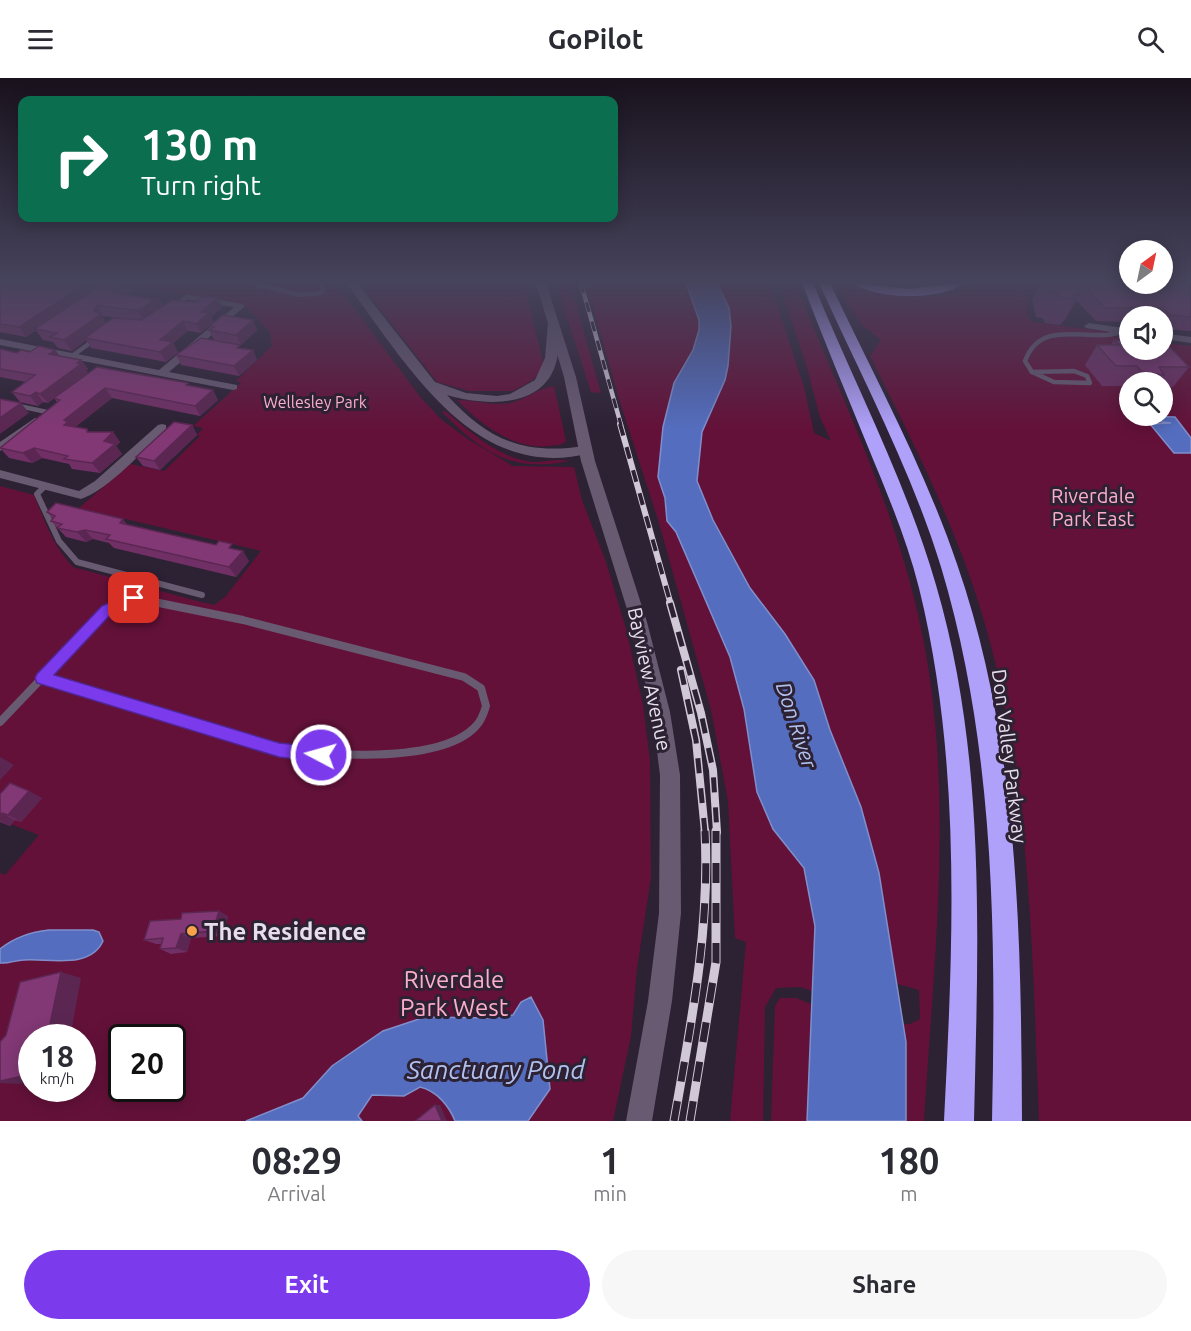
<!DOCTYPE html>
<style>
body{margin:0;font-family:Ubuntu,sans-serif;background:#f7f7f7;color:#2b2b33;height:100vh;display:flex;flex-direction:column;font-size:22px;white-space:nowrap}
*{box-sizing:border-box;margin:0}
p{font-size:20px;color:#7c7c81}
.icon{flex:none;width:33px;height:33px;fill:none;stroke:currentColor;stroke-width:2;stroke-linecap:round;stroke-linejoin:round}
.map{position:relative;height:1043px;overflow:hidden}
.drawer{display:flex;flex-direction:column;background:#fff;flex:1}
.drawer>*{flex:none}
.top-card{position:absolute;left:18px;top:18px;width:600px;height:126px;border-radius:12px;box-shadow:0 3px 15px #0003;background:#0b6e4f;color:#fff;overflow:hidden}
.needle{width:39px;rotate:33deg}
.buttons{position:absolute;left:1119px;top:162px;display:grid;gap:12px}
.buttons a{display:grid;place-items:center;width:54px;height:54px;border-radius:50%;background:#fff;box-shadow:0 3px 15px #0003;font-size:30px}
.speed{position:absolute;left:18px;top:946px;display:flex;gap:12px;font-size:30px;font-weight:700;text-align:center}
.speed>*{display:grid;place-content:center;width:78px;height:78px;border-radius:50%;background:#fff;box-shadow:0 3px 15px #0003;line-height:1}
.speed small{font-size:15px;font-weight:400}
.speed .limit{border:3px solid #111;border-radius:9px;background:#fff;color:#111}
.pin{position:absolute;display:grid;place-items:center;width:51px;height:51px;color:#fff;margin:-26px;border-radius:12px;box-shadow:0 3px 9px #0006}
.me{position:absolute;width:66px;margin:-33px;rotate:276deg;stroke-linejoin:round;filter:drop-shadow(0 0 4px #0008)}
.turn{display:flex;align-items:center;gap:21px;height:126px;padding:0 24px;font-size:27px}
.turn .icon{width:78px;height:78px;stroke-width:2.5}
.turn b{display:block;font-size:42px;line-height:51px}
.eta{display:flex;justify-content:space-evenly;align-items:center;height:102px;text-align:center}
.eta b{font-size:36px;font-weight:700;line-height:42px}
.cta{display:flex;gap:12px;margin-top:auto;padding:12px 24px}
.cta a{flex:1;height:69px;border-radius:36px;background:#7c3aed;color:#fff;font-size:24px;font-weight:700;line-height:69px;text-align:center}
.cta a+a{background:#f7f7f7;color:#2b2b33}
header{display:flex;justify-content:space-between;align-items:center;height:78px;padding:0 24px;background:#fff;font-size:27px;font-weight:700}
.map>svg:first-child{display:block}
.green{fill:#641139;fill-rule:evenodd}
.water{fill:#546dbe;stroke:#808fcc;stroke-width:1.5}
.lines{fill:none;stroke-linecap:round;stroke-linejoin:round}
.service-far2{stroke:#685a71;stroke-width:4.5}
.service-far1{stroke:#685a71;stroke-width:6}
.service{stroke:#685a71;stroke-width:8}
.minor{fill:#685a71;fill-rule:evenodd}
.tertiary{fill:#685a71;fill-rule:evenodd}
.secondary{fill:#685a71;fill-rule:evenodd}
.motorway{fill:#afa0f9;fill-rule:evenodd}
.rail-far3-casing{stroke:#d0c8d6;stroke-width:4.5}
.rail-far2-casing{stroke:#d0c8d6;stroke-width:6}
.rail-far1-casing{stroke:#d0c8d6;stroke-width:8}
.rail-casing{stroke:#d0c8d6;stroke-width:9}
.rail-far3{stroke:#2d2134;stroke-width:3;stroke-dasharray:10;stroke-linecap:butt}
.rail-far2{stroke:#2d2134;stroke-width:4;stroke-dasharray:12;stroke-linecap:butt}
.rail-far1{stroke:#2d2134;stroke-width:5;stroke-dasharray:15;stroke-linecap:butt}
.rail{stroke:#2d2134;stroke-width:7;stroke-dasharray:20;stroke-linecap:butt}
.wall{fill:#703065;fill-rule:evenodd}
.shaded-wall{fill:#5b2752}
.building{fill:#823875;stroke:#5b2752;stroke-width:1.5}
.route{fill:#7c3aed;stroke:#51269a;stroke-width:1.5}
.poi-dot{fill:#f7a14a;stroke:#2d2134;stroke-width:2}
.labels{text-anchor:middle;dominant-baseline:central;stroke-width:6;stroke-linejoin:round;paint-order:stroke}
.far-park-label{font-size:16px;fill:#fbaec9;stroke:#2d2134}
.park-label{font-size:20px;fill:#fbaec9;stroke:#2d2134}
.street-label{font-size:20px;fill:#e6deeb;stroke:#2d2134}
.water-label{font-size:21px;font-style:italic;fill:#b1c1ed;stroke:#2d2134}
.near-poi-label{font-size:24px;font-weight:bold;fill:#e6deeb;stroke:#2d2134;text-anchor:start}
.near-park-label{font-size:24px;fill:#fbaec9;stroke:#2d2134}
.near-water-label{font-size:26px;font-style:italic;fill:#b1c1ed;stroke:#2d2134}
</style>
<header><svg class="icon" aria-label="menu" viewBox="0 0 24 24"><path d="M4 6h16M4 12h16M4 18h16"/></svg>GoPilot<svg class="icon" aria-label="search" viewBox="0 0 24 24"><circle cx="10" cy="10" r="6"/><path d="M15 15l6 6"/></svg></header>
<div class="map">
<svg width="1191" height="1043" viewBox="0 0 1191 1043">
<rect width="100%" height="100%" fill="#2d2134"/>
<g class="green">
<path d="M118,205h217l86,115 21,22 27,20 44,26 61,1 8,33 24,62 20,67 17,76 7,55 1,118 -14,90 -6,68 -18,85h-613v-248l5,2 34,-40 -39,-15v-334l34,9c10,25 19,51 39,72l124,34 17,4 11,-8 36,-46 -182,-43 51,-44 34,7 36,-35 -3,-1 6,-7 -10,-2 48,-43 -5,-2 36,-35 -2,-14 -24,-26zM32,960h50v51h-50zM122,960h50v51h-50z"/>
<polygon points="360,205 524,205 544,288 533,302 513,313 469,313 437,304"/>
<polygon points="556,205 570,205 601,315 591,314"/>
<path d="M586,205h184l34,104 10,46 17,8 -11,-24 -14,-53 -27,-81h16c45,111 98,219 124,336 37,164 15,336 5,502h-18v-79l-3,-18h7l10,-5 -1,-29 -105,-30 -2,31 -12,-4 -24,1 -11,19 -2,114h-33l16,-179 -11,-4 -7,-137 -17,-91 -52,-187 -40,-124z"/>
<path d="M834,205h12l26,9 36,5 44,-2 11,-4 10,-8h65l-1,5 -10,9v18l6,7 77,10 5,5 14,2 1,11h32l1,-7 28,3v775h-152c-7,-172 -8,-351 -60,-517 -27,-86 -69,-168 -109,-248l11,-16 -19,-15zM1130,304h32v34h-32z"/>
<path d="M554,308l12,55c-4,5 -10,4 -17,5 -35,4 -69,-22 -92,-46 18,0 35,6 53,3 17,-4 28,-15 44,-17z"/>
<path d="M445,333c26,21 52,46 86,51 12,1 26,-4 38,-1 -58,12 -88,-9 -127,-49z"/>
<polygon points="780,920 796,920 811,926 807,1043 771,1043 775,928"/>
</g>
<g class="water">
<polygon points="686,205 717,205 729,230 731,248 728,288 725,302 702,354 697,403 713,442 750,510 785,556 814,602 830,652 861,729 879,795 906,964 906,1043 807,1043 815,848 804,790 773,751 757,714 744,631 730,579 676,454 667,443 665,420 658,399 663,349 674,305 693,272 699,252 699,242"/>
<polygon points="1139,338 1175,339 1191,360 1191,375 1174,375 1150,346 1171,345 1140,341"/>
<path d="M49,852h44l6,2 4,9c-13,29 -55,17 -79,19 -9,0 -15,4 -24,3v-14c15,-12 30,-17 49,-19z"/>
<path d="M531,919l12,23 7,69 -22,32h-73c-6,-15 -18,-30 -35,-34l-16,9 -32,-1 -14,21 4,5h-116l57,-23 29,-32 51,-35 42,-14 65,1 23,-3 8,-13z"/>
</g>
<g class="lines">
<g class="service-far2">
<polyline points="251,205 300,217 321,215 323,211 320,205"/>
<polyline points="175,228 187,219 241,228"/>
<polyline points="72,278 94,262"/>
<polygon points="1074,293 1087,298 1090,305 1054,304 1032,294"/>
<path d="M1032,294l-7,-11c17,-46 67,-16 99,-30"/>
<polyline points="0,324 47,334"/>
</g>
<g class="service-far1">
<polyline points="45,408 37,416 59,463 77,484 202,517"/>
<polyline points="119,527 134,520 167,527"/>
</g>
<g class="service">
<path d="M42,600l205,65c50,12 191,25 229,-17 5,-5 8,-13 10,-20l-5,-18 -17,-11 -221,-57 -84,-17"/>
<polyline points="42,600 107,532 123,525"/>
<polyline points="0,644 42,600"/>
</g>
<g class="minor">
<polygon points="238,226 245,228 169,294 237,307 237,311 233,312 0,267 0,261 159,292"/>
<polygon points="1089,245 1130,251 1130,257 1086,250 1084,248"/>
<polygon points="1162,255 1191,259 1191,265 1162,261"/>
<polygon points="35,340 39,341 39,345 0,373 0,364"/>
<path d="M162,346l4,1v4c-21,20 -59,62 -85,70l-81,-21v-8l79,21 16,-10 63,-56z"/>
</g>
<path class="tertiary" d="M346,205h11l78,99 31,11 31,3 13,-2 25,-14 10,-22 3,-35 10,-2c3,9 1,22 0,32 -7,56 -70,54 -111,42 42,46 77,60 138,51l5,1v6c-117,31 -184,-91 -244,-170z"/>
<polygon class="secondary" points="536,205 546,205 576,299 595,383 647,544 670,634 680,697 681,835 672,923 652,1043 626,1043 648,923 659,835 660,697 652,634 631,544 581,383 564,299"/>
<g class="motorway">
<path d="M802,205h11c41,100 93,198 123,302 51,173 42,358 38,536h-30c9,-178 18,-358 -25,-533 -12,-48 -32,-95 -51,-141 -22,-54 -45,-109 -66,-164z"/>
<path d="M819,205h11c44,93 94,184 127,281 62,179 64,370 65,557h-30c4,-187 3,-374 -51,-554 -30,-98 -80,-191 -122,-284z"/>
<path d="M853,205l55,6 56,-6c-22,18 -88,17 -111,0z"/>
</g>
<g class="rail-far3-casing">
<polyline id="rail-far3" points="581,205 621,347"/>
</g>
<g class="rail-far2-casing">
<polyline id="rail-far2" points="620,346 671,527"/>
</g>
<g class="rail-far1-casing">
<g id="rail-far1">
<polyline points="670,525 701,635 713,692 717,754"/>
<polyline points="681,592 696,662 705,754"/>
</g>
</g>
<g class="rail-casing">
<g id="rail">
<path d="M674,1043c17,-97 36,-191 31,-290"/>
<polyline points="690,1043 716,884 716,753"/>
</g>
</g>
<use href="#rail-far3" class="rail-far3"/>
<use href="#rail-far2" class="rail-far2"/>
<use href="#rail-far1" class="rail-far1"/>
<use href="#rail" class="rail"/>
</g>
<g class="wall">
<path d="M0,205h135l2,5 -9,7 35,11 59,1 -11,10 3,5 -13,11 -13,-2 -15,12 5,9 -12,10 -75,-14 -5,-8 -14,11 -14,-3 -5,-6 -10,-2 -7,-10 -10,7 -26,-5zM103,238l26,3 -23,4 -3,-5z"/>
<polygon points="1040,205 1191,205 1191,253 1162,251 1162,238 1130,238 1130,244 1096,243 1076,222 1064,243 1063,243 1060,247 1045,245 1043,240 1036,239 1032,221"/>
<polygon points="253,242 257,252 241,267 214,262 209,252 212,251 210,248"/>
<polygon points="1114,262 1130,272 1189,289 1173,309 1162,309 1162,304 1130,304 1130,314 1127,314 1122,308 1102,308 1085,287 1097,267 1111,267"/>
<polygon points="242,270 253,272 257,282 239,298 181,287 176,277"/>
<polygon points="0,271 17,275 55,272 60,278 81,282 88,291 86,293 88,295 190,308 218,322 200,338 112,320 75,349 87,351 89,354 113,354 120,364 116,368 122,376 100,395 72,391 69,386 42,380 32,385 9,380 0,370 57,324 54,320 48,325 43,324 38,328 20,324 12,314 26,304 0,299"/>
<polygon points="192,347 197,357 160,392 143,388 136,379"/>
<polygon points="47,434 128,447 235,472 249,483 236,499 114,470 109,465 93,461 86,464 66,459 51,443 53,441"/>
<polygon points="0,716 42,720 21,744 15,742 10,748 0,744"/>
<polygon points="228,838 223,858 191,860 187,874 171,876 160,871 161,866 156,866 144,862"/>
</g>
<g class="shaded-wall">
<polygon points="88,205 107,205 35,251 36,252 26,259 19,249"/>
<polygon points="123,205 135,205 137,210 117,225 111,214"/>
<polygon points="158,219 164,229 144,243 138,233"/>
<polygon points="218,220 222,229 211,239 214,244 201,255 196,246 201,234"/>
<polygon points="97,227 107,247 85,260 86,262 72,273 64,262 94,233"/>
<polygon points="253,242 257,252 241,267 236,257"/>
<polygon points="183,243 188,253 173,265 178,274 166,284 160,274 160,262"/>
<polygon points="55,272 62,281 49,276"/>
<polygon points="253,272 257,282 239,298 234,288"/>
<polygon points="81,282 88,291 86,293 88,295 48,325 40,316"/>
<polygon points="105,310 112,320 73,351 64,347 64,342"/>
<polygon points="213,312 218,322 200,338 195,328"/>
<polygon points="36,314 43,324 38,328 30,318"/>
<polygon points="21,325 29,335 0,356 0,340"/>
<polygon points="192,347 197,357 160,392 154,383"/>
<polygon points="113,354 120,364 116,368 122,376 100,395 92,385 104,363"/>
<polygon points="34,370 42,380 32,385 23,375"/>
<polygon points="123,441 131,451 120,445"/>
<polygon points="85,452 93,461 86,464 77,454"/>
<polygon points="243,473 249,483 236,499 229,489"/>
<polygon points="0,679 14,687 0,702"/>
<polygon points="29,713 42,720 21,744 8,737"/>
<polygon points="2,735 15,742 10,748 0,743 0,737"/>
<polygon points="219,833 228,838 223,858 213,853"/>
<polygon points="181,856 191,860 187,874 176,870"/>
<polygon points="61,894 81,900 70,960 47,960"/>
<polygon points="32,996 32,1003 19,1006 0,1005 0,1003"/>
<polygon points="435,1027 440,1027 447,1043 442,1043"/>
</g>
<g class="building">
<polygon points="0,205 88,205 19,249 0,246"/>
<polygon points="104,205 123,205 111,214 152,221 158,219 138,233 97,227 94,233 101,236 64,262 50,259 57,255 35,251"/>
<polygon points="1048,205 1076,205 1079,217 1074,216 1075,221 1059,219 1058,214 1050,213"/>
<polygon points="1081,205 1191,205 1191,239 1170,237 1163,230 1105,230"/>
<polygon points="203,218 218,220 201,234 209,235 196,246 183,243 160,262 173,264 160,274 85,260 113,240 141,242 172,222 195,224"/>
<polygon points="223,237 253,242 236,257 209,252 214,249 210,248"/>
<polygon points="201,260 240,267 237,270 253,272 234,288 176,277"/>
<polygon points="1114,262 1130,262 1130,272 1162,272 1162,267 1168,267 1189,289 1159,289 1164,297 1142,294 1137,288 1116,288 1097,267 1119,267"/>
<polygon points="39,268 55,272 49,276 81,282 77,285 81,286 40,316 36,314 30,318 12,314 35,297 0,291 0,271 17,275 21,272 30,274"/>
<polygon points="97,289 188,305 186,307 213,312 195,328 105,310 64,342 68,344 64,347 87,351 87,354 113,354 104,363 115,366 92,385 64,381 68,378 34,370 23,375 0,370 60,322 54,320"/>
<polygon points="0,321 21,325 0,340"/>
<polygon points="174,344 192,347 154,383 136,379"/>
<polygon points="56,425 123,441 120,445 216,467 219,463 232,466 229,470 243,473 229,489 106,461 110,457 85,452 77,454 57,450 62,446 51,443 55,438 47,434"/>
<polygon points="10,705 29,713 8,737 2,735 0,737 0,716"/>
<polygon points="219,833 213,853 181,856 176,870 160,871 163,860 144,862 150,843 181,841 182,835"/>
<polygon points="61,894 47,960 32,960 32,996 0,1003 0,964 6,957 20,904"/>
<polygon points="435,1027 442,1043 415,1043"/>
</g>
<linearGradient id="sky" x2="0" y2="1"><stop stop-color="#19121d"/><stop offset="0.58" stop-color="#46435c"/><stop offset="1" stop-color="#46435c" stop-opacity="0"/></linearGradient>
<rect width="1191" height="351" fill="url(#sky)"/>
<polygon class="route" points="134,514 139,516 139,524 112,535 54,597 279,665 321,669 326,671 329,677 326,682 321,684 279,679 37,605 35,600 37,596 102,528"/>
<circle class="poi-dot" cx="192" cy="853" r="6"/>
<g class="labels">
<g class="far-park-label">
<text x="315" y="324">Wellesley Park</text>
</g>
<g class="park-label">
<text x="1093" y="417">Riverdale<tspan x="1093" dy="23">Park East</tspan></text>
</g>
<g class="street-label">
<text transform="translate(650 601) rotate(78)">Bayview Avenue</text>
<text transform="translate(1010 678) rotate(83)">Don Valley Parkway</text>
</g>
<g class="water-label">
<text transform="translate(797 647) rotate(72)">Don River</text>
</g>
<g class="near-poi-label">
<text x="204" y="853">The Residence</text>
</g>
<g class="near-park-label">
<text x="454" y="901">Riverdale<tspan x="454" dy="28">Park West</tspan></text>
</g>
<g class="near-water-label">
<text x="496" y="991">Sanctuary Pond</text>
</g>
</g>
</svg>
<div class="buttons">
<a><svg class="needle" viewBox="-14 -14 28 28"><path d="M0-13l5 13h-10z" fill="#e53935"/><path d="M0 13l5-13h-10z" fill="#7c7c81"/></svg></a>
<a><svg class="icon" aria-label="sound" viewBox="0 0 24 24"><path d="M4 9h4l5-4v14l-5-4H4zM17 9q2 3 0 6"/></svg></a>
<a><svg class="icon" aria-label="search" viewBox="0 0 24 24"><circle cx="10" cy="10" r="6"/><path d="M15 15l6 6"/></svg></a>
</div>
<div class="speed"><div>18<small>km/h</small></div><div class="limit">20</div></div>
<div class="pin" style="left:134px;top:520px;background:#d93025"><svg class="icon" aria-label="arrive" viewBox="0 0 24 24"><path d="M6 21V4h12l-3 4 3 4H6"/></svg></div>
<svg class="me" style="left:321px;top:677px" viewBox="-20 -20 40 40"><circle r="17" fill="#7c3aed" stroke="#fff" stroke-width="3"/><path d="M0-11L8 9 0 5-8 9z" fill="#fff"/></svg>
<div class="top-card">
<div class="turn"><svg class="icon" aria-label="right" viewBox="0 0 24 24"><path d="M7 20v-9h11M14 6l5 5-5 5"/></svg><div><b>130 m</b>Turn right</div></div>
</div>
</div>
<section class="drawer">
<div class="eta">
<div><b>08:29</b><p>Arrival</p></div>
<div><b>1</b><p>min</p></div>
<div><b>180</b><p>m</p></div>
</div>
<div class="cta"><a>Exit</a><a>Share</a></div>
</section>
